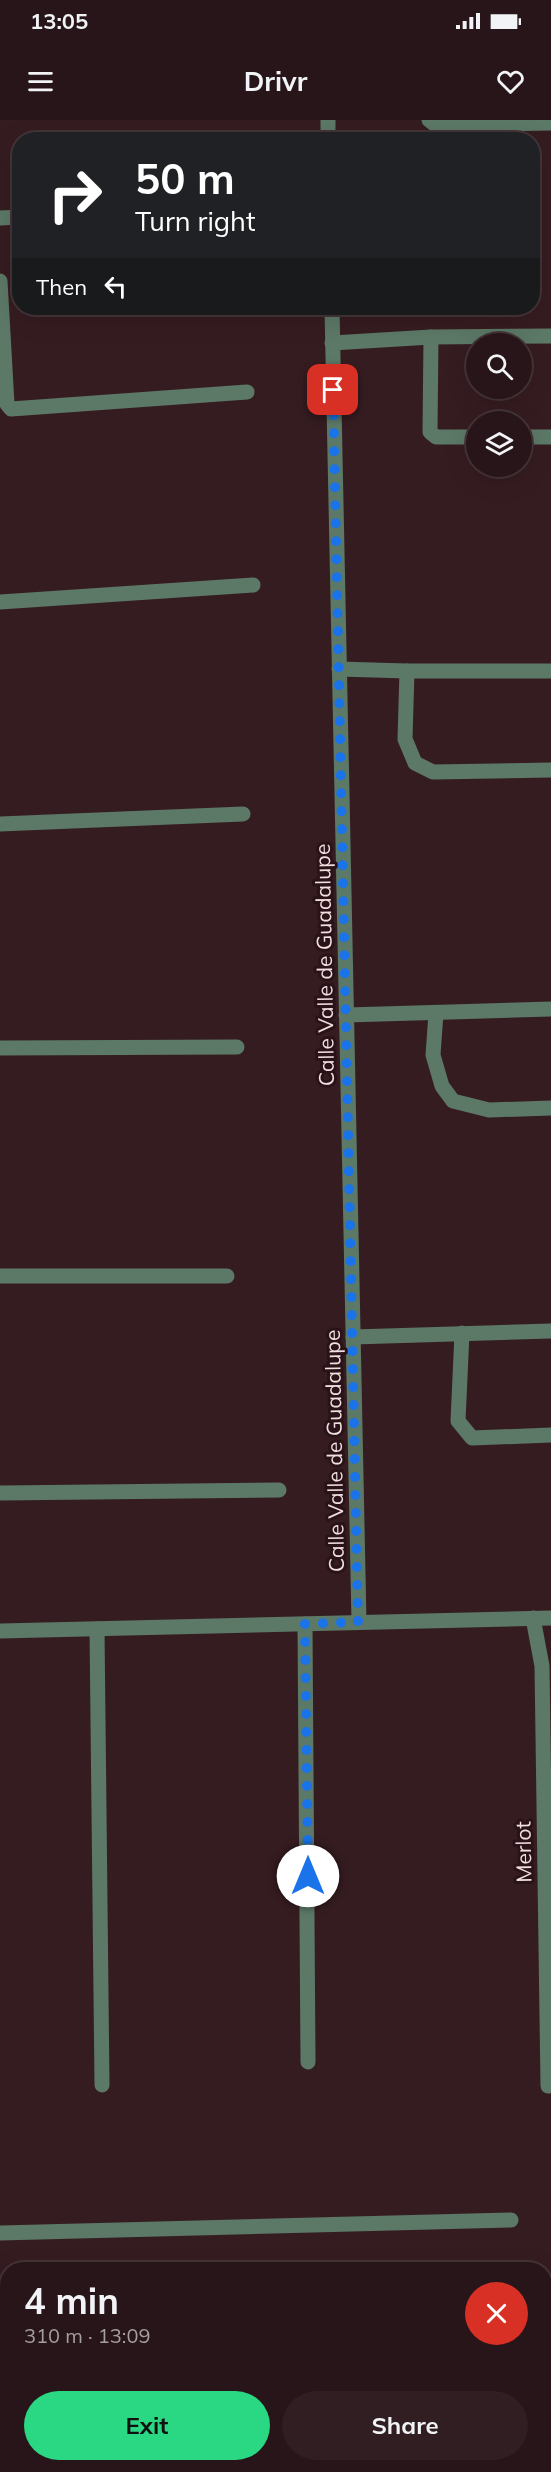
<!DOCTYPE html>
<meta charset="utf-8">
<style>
body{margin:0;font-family:Mulish,sans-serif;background:#301e22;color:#f1f3f6;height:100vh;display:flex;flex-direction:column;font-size:22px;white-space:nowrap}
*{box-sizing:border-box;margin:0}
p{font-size:20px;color:#a59fa2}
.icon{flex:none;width:33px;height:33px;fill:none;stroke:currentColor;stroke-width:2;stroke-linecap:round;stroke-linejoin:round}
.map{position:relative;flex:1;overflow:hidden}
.side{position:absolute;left:0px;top:2142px;width:552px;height:210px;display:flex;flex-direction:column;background:#281519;border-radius:24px 24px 0 0;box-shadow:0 6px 24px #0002,0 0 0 2px #443438}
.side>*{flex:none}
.top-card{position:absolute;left:12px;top:12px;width:528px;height:183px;border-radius:24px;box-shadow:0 6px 24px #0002,0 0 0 2px #443438;background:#202124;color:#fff;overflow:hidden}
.fabs{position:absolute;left:466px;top:213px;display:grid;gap:12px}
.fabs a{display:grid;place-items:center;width:66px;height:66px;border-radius:50%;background:#281519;box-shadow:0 6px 24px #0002,0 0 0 2px #443438;font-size:30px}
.pin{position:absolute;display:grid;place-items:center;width:51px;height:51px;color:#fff;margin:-26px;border-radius:12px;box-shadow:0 3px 9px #0006}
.me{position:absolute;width:66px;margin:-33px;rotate:0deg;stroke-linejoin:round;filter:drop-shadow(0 0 4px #0008)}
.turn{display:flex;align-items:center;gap:21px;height:126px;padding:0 24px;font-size:27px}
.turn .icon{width:78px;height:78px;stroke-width:2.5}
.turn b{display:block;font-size:42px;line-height:51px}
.then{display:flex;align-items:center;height:57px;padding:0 24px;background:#0003;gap:12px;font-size:22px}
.round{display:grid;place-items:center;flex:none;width:63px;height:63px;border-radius:32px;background:#301e22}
.summary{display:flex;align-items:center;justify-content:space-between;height:102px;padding:0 24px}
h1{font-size:36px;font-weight:700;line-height:45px}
.cta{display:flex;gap:12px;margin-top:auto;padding:12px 24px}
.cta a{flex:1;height:69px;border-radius:36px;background:#2ad884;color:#111;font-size:24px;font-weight:700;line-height:69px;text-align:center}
.cta a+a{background:#301e22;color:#f1f3f6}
.status{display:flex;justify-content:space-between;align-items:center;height:42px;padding:0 30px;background:#281519;direction:ltr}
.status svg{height:16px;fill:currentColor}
header{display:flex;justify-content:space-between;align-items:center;height:78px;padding:0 24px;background:#281519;font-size:27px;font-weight:700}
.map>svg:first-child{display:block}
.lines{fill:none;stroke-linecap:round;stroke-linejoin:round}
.minor{stroke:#5c7866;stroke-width:15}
.route{stroke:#1a73e8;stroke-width:10;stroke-dasharray:0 18}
.labels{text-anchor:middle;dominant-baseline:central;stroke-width:6;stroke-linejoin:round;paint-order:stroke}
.street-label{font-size:21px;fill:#f0dfe1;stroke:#2a1318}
</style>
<div class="status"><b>13:05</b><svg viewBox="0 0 49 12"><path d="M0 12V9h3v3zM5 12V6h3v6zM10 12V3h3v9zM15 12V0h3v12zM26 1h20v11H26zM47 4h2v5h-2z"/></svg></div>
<header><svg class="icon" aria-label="menu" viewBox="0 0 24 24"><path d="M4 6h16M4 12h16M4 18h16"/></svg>Drivr<svg class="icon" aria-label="heart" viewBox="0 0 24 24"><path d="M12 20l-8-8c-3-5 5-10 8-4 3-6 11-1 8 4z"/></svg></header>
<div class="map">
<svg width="551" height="2352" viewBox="0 0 551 2352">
<rect width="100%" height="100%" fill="#351c21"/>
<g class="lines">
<g class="minor">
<polyline points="328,0 328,20"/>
<polyline points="429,0 434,4 446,5 551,3"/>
<polyline points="0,98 20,97"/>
<polyline points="0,161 7,284 11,289 247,272"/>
<polyline points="332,188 359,1502"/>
<polyline points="431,217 430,312 436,317 477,317"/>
<polyline points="332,223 431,217 551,216"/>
<polyline points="522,317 551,317"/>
<polyline points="0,482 253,465"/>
<polyline points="339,549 407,551 551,551"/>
<polyline points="407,551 405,619 415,643 433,652 551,650"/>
<polyline points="0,704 243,694"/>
<polyline points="436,893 433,935 442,966 453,981 489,990 551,988"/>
<polyline points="346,895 551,889"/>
<polyline points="0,928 237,927"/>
<polyline points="0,1156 227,1156"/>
<polyline points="462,1213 458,1301 472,1318 551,1315"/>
<polyline points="353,1217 551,1211"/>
<polyline points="0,1373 279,1370"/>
<polyline points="533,1498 542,1546 548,1966"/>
<polyline points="305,1504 308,1942"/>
<polyline points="97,1509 102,1965"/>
<polyline points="0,1511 551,1498"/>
<polyline points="0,2113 511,2100"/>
<polyline points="0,2332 8,2332"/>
<polyline points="50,2352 50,2344"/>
</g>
</g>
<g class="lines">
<polyline class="route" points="308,1756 305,1504 358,1502 333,270"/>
</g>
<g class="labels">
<g class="street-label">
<text transform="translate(324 845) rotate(-91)">Calle Valle de Guadalupe</text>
<text transform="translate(334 1331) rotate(-91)">Calle Valle de Guadalupe</text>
<text transform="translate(523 1732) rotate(-91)">Merlot</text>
</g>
</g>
</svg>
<div class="fabs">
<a><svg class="icon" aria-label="search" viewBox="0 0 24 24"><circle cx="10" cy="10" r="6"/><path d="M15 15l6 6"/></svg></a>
<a><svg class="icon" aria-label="layers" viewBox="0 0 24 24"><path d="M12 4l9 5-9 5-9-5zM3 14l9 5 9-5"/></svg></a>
</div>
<div class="pin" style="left:333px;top:270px;background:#d93025"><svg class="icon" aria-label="arrive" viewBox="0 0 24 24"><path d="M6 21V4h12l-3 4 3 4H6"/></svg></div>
<svg class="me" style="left:308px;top:1756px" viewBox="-20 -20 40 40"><circle r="19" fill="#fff"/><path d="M0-13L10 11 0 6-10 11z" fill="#1a73e8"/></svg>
<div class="top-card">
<div class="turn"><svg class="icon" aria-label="right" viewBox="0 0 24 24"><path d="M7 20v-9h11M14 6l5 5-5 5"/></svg><div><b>50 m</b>Turn right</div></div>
<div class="then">Then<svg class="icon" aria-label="left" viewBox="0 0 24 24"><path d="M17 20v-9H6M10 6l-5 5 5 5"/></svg></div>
</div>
<section class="side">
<div class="summary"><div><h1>4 min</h1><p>310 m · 13:09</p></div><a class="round" style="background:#d93025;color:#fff"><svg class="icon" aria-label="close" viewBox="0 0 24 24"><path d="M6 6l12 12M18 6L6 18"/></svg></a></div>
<div class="cta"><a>Exit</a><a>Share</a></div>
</section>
</div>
